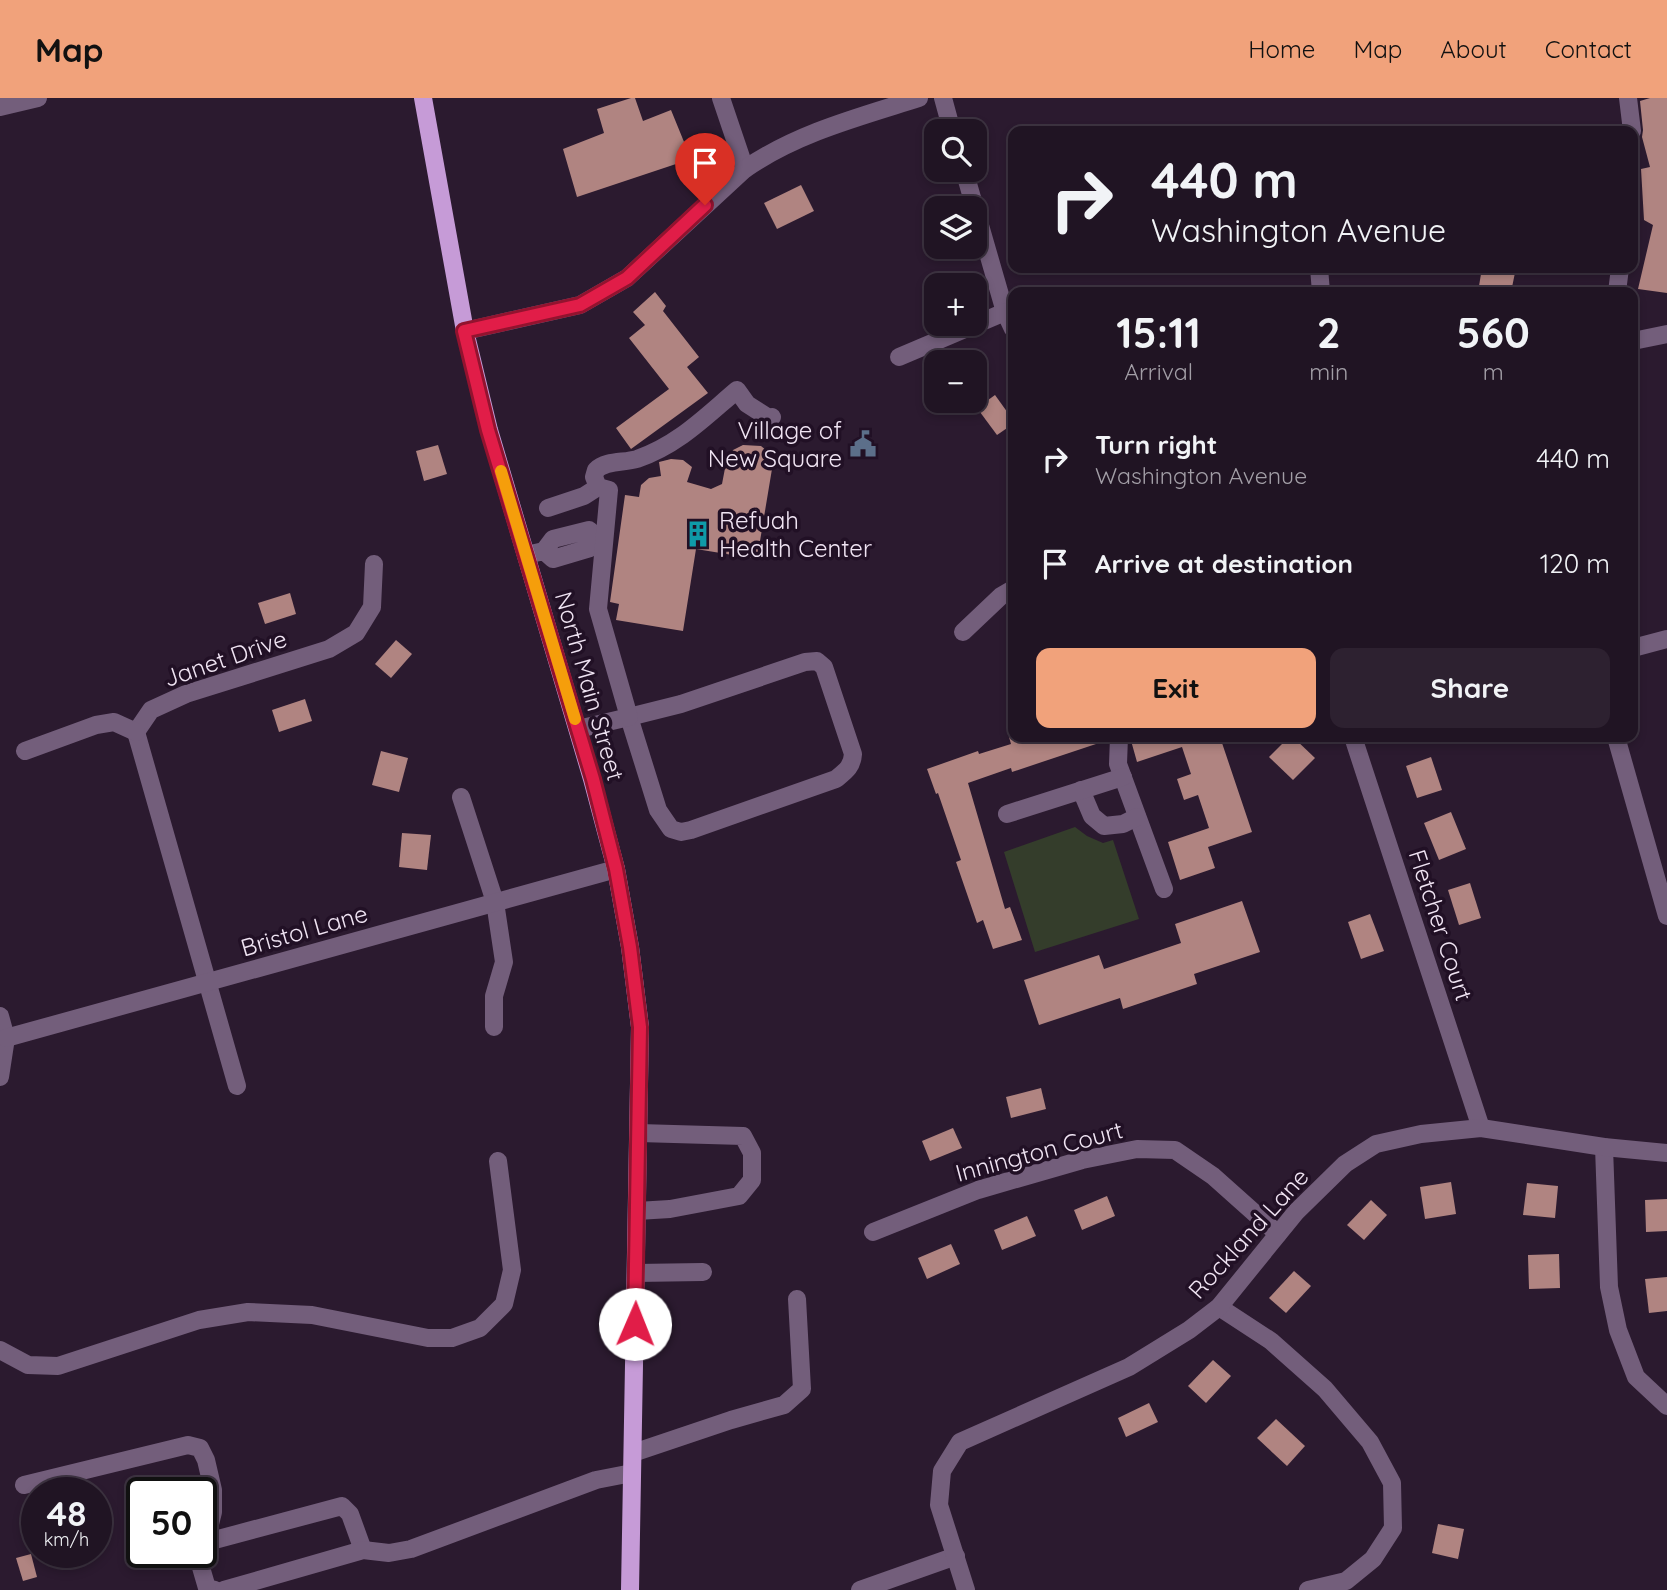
<!DOCTYPE html>
<meta charset="utf-8">
<style>
body{margin:0;font-family:Quicksand,sans-serif;background:#2d2130;color:#f1f3f6;height:100vh;display:flex;flex-direction:column;font-size:26px;white-space:nowrap}
*{box-sizing:border-box;margin:0}
p{font-size:23px;color:#a29ea6}
.icon{flex:none;width:38px;height:38px;fill:none;stroke:currentColor;stroke-width:2;stroke-linecap:round;stroke-linejoin:round}
.map{position:relative;flex:1;overflow:hidden}
.details{position:absolute;left:1008px;top:189px;width:630px;height:455px;display:flex;flex-direction:column;background:#201423;border-radius:14px;box-shadow:0 4px 10px #0003,0 0 0 2px #3d3341}
.details>*{flex:none}
.hud{position:absolute;left:1008px;top:28px;width:630px;height:147px;border-radius:14px;box-shadow:0 4px 10px #0003,0 0 0 2px #3d3341;background:#201423;color:#f1f3f6;overflow:hidden}
.tools{position:absolute;left:924px;top:21px;display:grid;gap:14px}
.tools a{display:grid;place-items:center;width:63px;height:63px;border-radius:14px;background:#201423;box-shadow:0 4px 10px #0003,0 0 0 2px #3d3341;font-size:35px}
.speed{position:absolute;left:21px;top:1379px;display:flex;gap:14px;font-size:35px;font-weight:700;text-align:center}
.speed>*{display:grid;place-content:center;width:91px;height:91px;border-radius:50%;background:#201423;box-shadow:0 4px 10px #0003,0 0 0 2px #3d3341;line-height:1}
.speed small{font-size:18px;font-weight:400}
.speed .limit{border:4px solid #111;border-radius:10px;background:#fff;color:#111}
.pin{position:absolute;display:grid;place-items:center;width:60px;height:60px;color:#fff;margin:-72px -30px;border-radius:50% 50% 50% 0;rotate:-45deg;box-shadow:0 0 7px #0007}
.pin .icon{rotate:45deg}
.me{position:absolute;width:77px;margin:-38px;rotate:1deg;stroke-linejoin:round;filter:drop-shadow(0 0 5px #0008)}
.turn{display:flex;align-items:center;gap:24px;height:147px;padding:0 28px;font-size:32px}
.turn .icon{width:91px;height:91px;stroke-width:2.5}
.turn b{display:block;font-size:49px;line-height:60px}
.eta{display:flex;justify-content:space-evenly;align-items:center;height:119px;text-align:center}
.eta b{font-size:42px;font-weight:700;line-height:49px}
.button{display:flex;gap:14px;margin-top:auto;padding:14px 28px}
.button a{flex:1;height:80px;border-radius:14px;background:#f1a27b;color:#111;font-size:28px;font-weight:700;line-height:80px;text-align:center}
.button a+a{background:#2d2130;color:#f1f3f6}
ul{padding:0;list-style:none}
li{display:flex;align-items:center;gap:21px;height:105px;padding:0 28px}
li div{flex:1}
li b{display:block;font-size:26px}
li em{font-style:normal}
header{display:flex;align-items:center;gap:42px;box-sizing:border-box;height:98px;padding:0 35px;background:#f1a27b;color:#111}
header strong{font-size:33px}
nav{display:flex;gap:38px;margin-inline-start:auto;font-size:24px}
.map>svg:first-child{display:block}
.green{fill:#343d2b}
.building{fill:#b08481}
.lines{fill:none;stroke-linecap:round;stroke-linejoin:round}
.minor{stroke:#735e7b;stroke-width:18}
.major{stroke:#c69bd7;stroke-width:18}
.route-casing{stroke:#92132f;stroke-width:18}
.route{stroke:#e11d48;stroke-width:12}
.slow{stroke:#f59e0b;stroke-width:12}
.labels{text-anchor:middle;dominant-baseline:central;stroke-width:7;stroke-linejoin:round;paint-order:stroke}
.poi-label{font-size:24px;fill:#f0e4f3;stroke:#211025;text-anchor:end}
.street-label{font-size:24px;fill:#f0e4f3;stroke:#211025}
</style>
<header>
<strong>Map</strong>
<nav><a>Home</a><a>Map</a><a>About</a><a>Contact</a></nav>
</header>
<div class="map">
<svg width="1667" height="1492" viewBox="0 0 1667 1492">
<rect width="100%" height="100%" fill="#2b1a2f"/>
<polygon class="green" points="1075,729 1087,738 1103,745 1113,742 1139,821 1035,854 1004,754"/>
<g class="building">
<polygon points="631,0 635,0 643,23 671,12 691,61 577,99 563,51 604,35 597,11"/>
<polygon points="1650,0 1667,0 1667,195 1638,191 1653,127 1644,122 1641,71 1650,69 1642,39 1643,32 1640,3"/>
<polygon points="801,87 814,113 777,131 764,105"/>
<polygon points="1482,170 1516,170 1511,194 1478,194"/>
<polygon points="655,194 666,208 663,213 699,259 687,269 708,295 631,351 616,330 669,291 629,240 645,227 633,214"/>
<polygon points="995,297 1013,322 1013,326 997,337 977,310"/>
<polygon points="438,347 447,376 424,383 416,353"/>
<polygon points="743,347 761,348 774,359 757,461 696,451 683,533 616,522 619,506 610,504 625,397 639,399 641,387 649,380 661,378 659,364 671,361 683,362 692,369 687,384 711,391 722,386 726,365 733,352"/>
<polygon points="290,495 296,516 265,526 258,505"/>
<polygon points="396,542 412,556 391,580 375,566"/>
<polygon points="305,601 312,623 279,634 272,612"/>
<polygon points="1009,639 1108,639 1108,642 1012,674 1011,670 968,685 1005,811 1010,809 1022,842 993,851 983,822 977,825 956,764 961,762 938,695 936,696 927,671 978,653 979,656 1011,646"/>
<polygon points="1130,639 1220,639 1252,734 1208,749 1215,770 1180,782 1168,744 1209,730 1198,697 1184,702 1177,681 1191,676 1182,649 1137,664"/>
<polygon points="1289,639 1293,639 1315,660 1293,682 1269,659"/>
<polygon points="381,653 408,660 399,694 372,687"/>
<polygon points="1431,659 1442,692 1417,700 1406,668"/>
<polygon points="1451,714 1466,751 1439,762 1424,725"/>
<polygon points="402,735 431,737 427,772 399,769"/>
<polygon points="1470,785 1481,820 1459,827 1448,792"/>
<polygon points="1242,803 1260,854 1194,876 1197,886 1123,911 1120,900 1039,927 1024,882 1099,857 1104,871 1181,845 1175,826"/>
<polygon points="1370,816 1384,853 1361,861 1348,824"/>
<polygon points="1041,990 1046,1011 1011,1020 1006,999"/>
<polygon points="953,1030 962,1050 930,1063 922,1043"/>
<polygon points="1451,1084 1456,1116 1425,1121 1420,1089"/>
<polygon points="1527,1085 1558,1088 1555,1120 1523,1117"/>
<polygon points="1107,1098 1115,1118 1082,1132 1074,1112"/>
<polygon points="1667,1101 1667,1133 1646,1134 1645,1102"/>
<polygon points="1371,1102 1387,1117 1364,1142 1347,1127"/>
<polygon points="1027,1118 1036,1138 1002,1152 994,1132"/>
<polygon points="951,1146 960,1166 927,1181 918,1160"/>
<polygon points="1559,1156 1560,1190 1529,1191 1528,1157"/>
<polygon points="1294,1173 1311,1188 1286,1215 1269,1200"/>
<polygon points="1667,1179 1667,1213 1649,1215 1645,1181"/>
<polygon points="1213,1262 1231,1278 1206,1305 1188,1288"/>
<polygon points="1149,1305 1158,1324 1126,1339 1118,1320"/>
<polygon points="1276,1321 1305,1348 1287,1368 1257,1340"/>
<polygon points="1438,1426 1464,1431 1458,1461 1432,1455"/>
<polygon points="31,1456 37,1479 23,1483 16,1460"/>
</g>
<g class="lines">
<g class="minor">
<polyline points="721,0 745,71"/>
<polyline points="943,0 952,33"/>
<polyline points="1628,0 1632,33"/>
<polyline points="0,9 38,0"/>
<polyline points="964,72 1005,214 1013,231"/>
<polyline points="1319,170 1321,194"/>
<polyline points="1617,194 1620,170"/>
<path d="M465,233l115,-26 47,-27 118,-109c52,-36 114,-52 174,-71"/>
<polyline points="1633,243 1667,236"/>
<polyline points="899,259 1005,214"/>
<polyline points="548,410 584,398 598,389"/>
<polyline points="526,457 544,453 553,441 589,432 597,439 590,450 553,461 544,453"/>
<polyline points="963,534 1001,498 1013,491"/>
<polyline points="1633,550 1667,541"/>
<path d="M817,563l7,6 29,87c-1,13 -7,17 -17,25l-145,51 -10,2 -10,-3 -13,-19 -29,-93 52,-13 124,-42z"/>
<path d="M578,631l51,-12 -31,-108 11,-119 -11,-3 -4,-10 2,-7c10,-10 28,-7 41,-11 41,-14 68,-42 100,-69l10,14 22,14 3,-1"/>
<polyline points="136,634 237,988"/>
<polyline points="136,634 151,612 186,596 329,551 356,535 372,509 374,466"/>
<polyline points="1119,639 1118,666 1164,791"/>
<polyline points="1353,639 1481,1030"/>
<polyline points="1616,639 1667,818"/>
<polyline points="25,653 96,627 114,624 136,634"/>
<polyline points="1081,692 1092,718 1104,728 1123,726 1137,719"/>
<polyline points="461,699 495,804 504,864 494,898 494,929"/>
<polyline points="1007,716 1123,679"/>
<polyline points="0,918 6,940 0,979"/>
<polyline points="6,940 616,771"/>
<polyline points="1604,1049 1609,1189 1618,1232 1636,1279 1667,1308"/>
<polyline points="637,1113 670,1111 739,1098 752,1082 752,1055 743,1038 639,1035"/>
<polyline points="873,1134 978,1092 1082,1062 1137,1051 1175,1052 1213,1078 1278,1136"/>
<polyline points="636,1175 703,1174"/>
<polyline points="1219,1209 1271,1243 1325,1291 1370,1344 1392,1385 1393,1430 1373,1461 1346,1483 1308,1492"/>
<polyline points="0,1252 28,1267 58,1268 199,1222 248,1214 312,1217 428,1240 452,1240 480,1230 504,1206 512,1172 498,1063"/>
<polyline points="633,1355 731,1322 784,1307 802,1291 797,1201"/>
<polyline points="24,1387 188,1347 200,1350 206,1362 213,1392 213,1414 200,1466 207,1490 215,1492"/>
<polyline points="207,1444 342,1408 350,1416 363,1452"/>
<polyline points="224,1492 363,1452 389,1455 411,1451 596,1382 632,1375"/>
<polyline points="860,1492 956,1458"/>
<polyline points="966,1492 939,1407 942,1373 960,1344 1129,1269 1189,1232 1219,1209 1296,1114 1345,1066 1376,1046 1421,1036 1481,1030 1604,1049 1667,1055"/>
</g>
<polyline class="major" points="423,0 465,233 489,332 592,681 616,771 630,849 640,929 630,1492"/>
</g>
<g class="lines">
<g class="route-casing">
<polyline id="route" points="635,1226 640,929 630,849 616,771 593,681 488,332 464,233 580,207 627,180 705,107"/>
</g>
<use href="#route" class="route"/>
<polyline class="slow" points="501,373 575,621"/>
</g>
<defs>
<g id="civic-bare" transform="scale(2.1)"><path d="M-.6-6.5H3V-4.5H.6V-3L4-1V1h2V6H-6V1h2V-1L-.6-3ZM-1.2 2.5V6h2.4V2.5Z" fill="#5c6f8a" stroke="#211025" stroke-width="2.5" paint-order="stroke"/></g>
<g id="building-bare" transform="scale(2.1)"><path d="M-4-6H4V6H1V3H-1V6H-4ZM-2.5-4.3h1.7v1.8h-1.7ZM.8-4.3h1.7v1.8H.8ZM-2.5-1h1.7V.8h-1.7ZM.8-1h1.7V.8H.8Z" fill="#0f9aa8" stroke="#211025" stroke-width="2.5" paint-order="stroke"/></g>
</defs>
<g fill-rule="evenodd">
<use href="#civic-bare" x="863" y="346"/>
<use href="#building-bare" x="698" y="436"/>
</g>
<g class="labels">
<g class="poi-label">
<text x="842" y="332">Village of<tspan x="842" dy="28">New Square</tspan></text>
<text x="719" y="422" text-anchor="start">Refuah<tspan x="719" dy="28">Health Center</tspan></text>
</g>
<g class="street-label">
<text transform="translate(225 560) rotate(-19)">Janet Drive</text>
<text transform="translate(590 588) rotate(74)">North Main Street</text>
<text transform="translate(1441 827) rotate(72)">Fletcher Court</text>
<text transform="translate(304 832) rotate(-16)">Bristol Lane</text>
<text transform="translate(1039 1053) rotate(-15)">Innington Court</text>
<text transform="translate(1248 1135) rotate(-48)">Rockland Lane</text>
</g>
</g>
</svg>
<div class="tools">
<a><svg class="icon" aria-label="search" viewBox="0 0 24 24"><circle cx="10" cy="10" r="6"/><path d="M15 15l6 6"/></svg></a>
<a><svg class="icon" aria-label="layers" viewBox="0 0 24 24"><path d="M12 4l9 5-9 5-9-5zM3 14l9 5 9-5"/></svg></a>
<a>+</a>
<a>−</a>
</div>
<div class="speed"><div>48<small>km/h</small></div><div class="limit">50</div></div>
<div class="pin" style="left:705px;top:107px;background:#d93025"><svg class="icon" aria-label="arrive" viewBox="0 0 24 24"><path d="M6 21V4h12l-3 4 3 4H6"/></svg></div>
<svg class="me" style="left:635px;top:1226px" viewBox="-20 -20 40 40"><circle r="19" fill="#fff"/><path d="M0-13L10 11 0 6-10 11z" fill="#e11d48"/></svg>
<div class="hud">
<div class="turn"><svg class="icon" aria-label="right" viewBox="0 0 24 24"><path d="M7 20v-9h11M14 6l5 5-5 5"/></svg><div><b>440 m</b>Washington Avenue</div></div>
</div>
<section class="details">
<div class="eta">
<div><b>15:11</b><p>Arrival</p></div>
<div><b>2</b><p>min</p></div>
<div><b>560</b><p>m</p></div>
</div>
<ul>
<li><svg class="icon" aria-label="right" viewBox="0 0 24 24"><path d="M7 20v-9h11M14 6l5 5-5 5"/></svg><div><b>Turn right</b><p>Washington Avenue</p></div><em>440 m</em></li>
<li><svg class="icon" aria-label="arrive" viewBox="0 0 24 24"><path d="M6 21V4h12l-3 4 3 4H6"/></svg><div><b>Arrive at destination</b></div><em>120 m</em></li>
</ul>
<div class="button"><a>Exit</a><a>Share</a></div>
</section>
</div>
